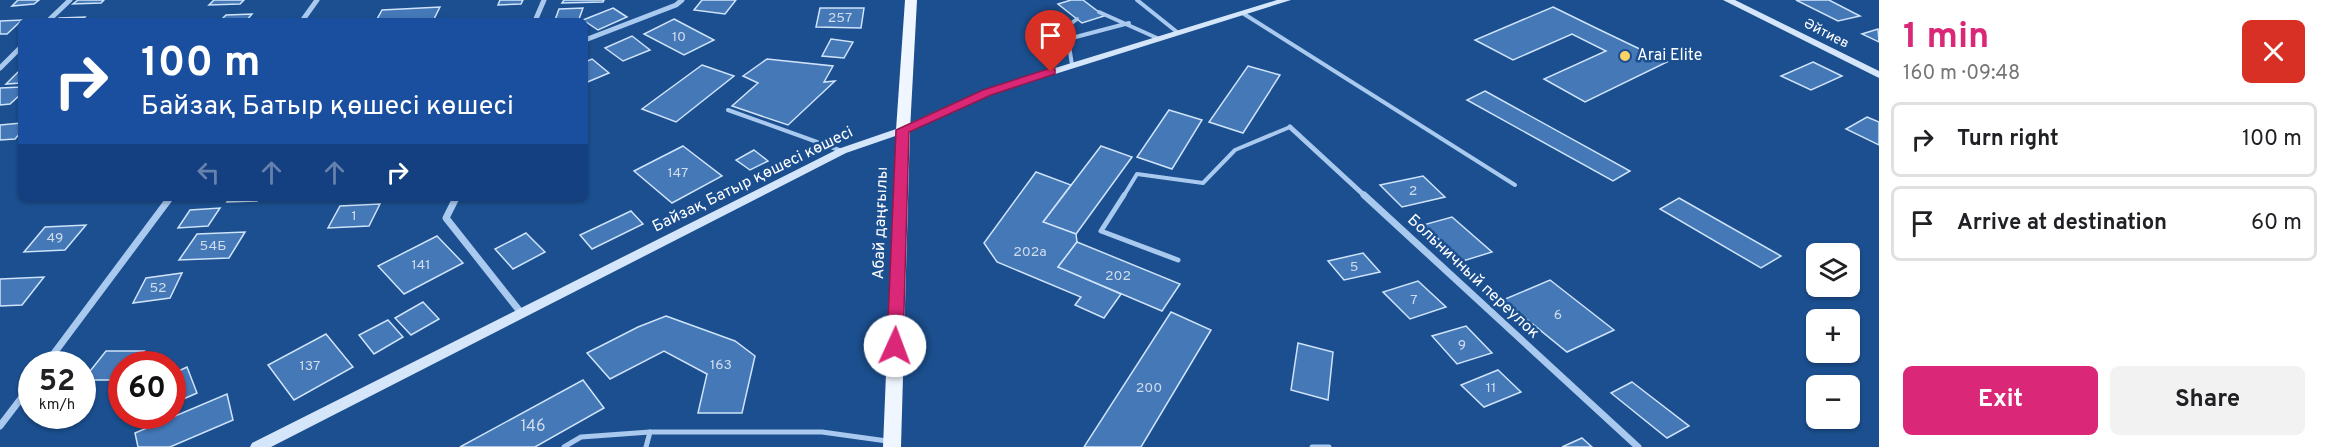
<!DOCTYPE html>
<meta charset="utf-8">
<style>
body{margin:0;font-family:Overpass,sans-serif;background:#f2f2f2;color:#202124;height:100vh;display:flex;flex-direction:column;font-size:22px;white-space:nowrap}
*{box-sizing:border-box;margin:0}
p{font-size:20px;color:#757577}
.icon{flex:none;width:33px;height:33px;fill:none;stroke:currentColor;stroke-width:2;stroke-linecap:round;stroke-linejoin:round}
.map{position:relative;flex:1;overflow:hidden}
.drawer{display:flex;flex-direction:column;background:#fff;width:450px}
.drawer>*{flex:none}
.top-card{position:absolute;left:18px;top:18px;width:570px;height:183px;border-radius:9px;box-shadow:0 2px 4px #0004;background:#1a4fa0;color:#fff;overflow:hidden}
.controls{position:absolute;left:1806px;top:243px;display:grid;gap:12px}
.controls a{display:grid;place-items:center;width:54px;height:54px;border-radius:9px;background:#fff;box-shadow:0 2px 4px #0004;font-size:30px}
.speed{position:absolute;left:18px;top:351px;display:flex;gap:12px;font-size:30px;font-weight:700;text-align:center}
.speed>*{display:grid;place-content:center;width:78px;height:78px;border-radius:50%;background:#fff;box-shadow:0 2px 4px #0004;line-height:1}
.speed small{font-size:15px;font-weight:400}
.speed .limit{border:9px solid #d22;background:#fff;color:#111}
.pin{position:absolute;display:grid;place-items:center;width:51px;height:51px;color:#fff;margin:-62px -26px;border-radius:50% 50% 50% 0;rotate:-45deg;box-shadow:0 0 6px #0007}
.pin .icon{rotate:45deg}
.me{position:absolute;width:66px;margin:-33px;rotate:2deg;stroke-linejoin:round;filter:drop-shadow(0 0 4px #0008)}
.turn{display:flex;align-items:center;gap:21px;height:126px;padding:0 24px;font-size:27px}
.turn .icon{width:78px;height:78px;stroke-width:2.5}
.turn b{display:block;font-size:42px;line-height:51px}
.lanes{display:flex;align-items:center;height:57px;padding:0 24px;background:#0003;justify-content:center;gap:30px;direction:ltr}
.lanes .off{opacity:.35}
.round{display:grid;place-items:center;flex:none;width:63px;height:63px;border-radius:9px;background:#f2f2f2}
.headline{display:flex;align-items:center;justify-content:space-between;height:102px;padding:0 24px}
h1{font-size:36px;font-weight:700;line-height:45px;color:#db2777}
.cta{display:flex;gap:12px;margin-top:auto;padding:12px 24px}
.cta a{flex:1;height:69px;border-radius:9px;background:#db2777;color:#fff;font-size:24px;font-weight:700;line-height:69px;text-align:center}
.cta a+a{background:#f2f2f2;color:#202124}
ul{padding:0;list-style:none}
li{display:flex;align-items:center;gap:18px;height:75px;margin:0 12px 9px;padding:0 12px;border:3px solid #e0e0e0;border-radius:9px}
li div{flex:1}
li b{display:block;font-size:22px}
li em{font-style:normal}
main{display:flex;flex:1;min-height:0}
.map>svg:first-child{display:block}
.building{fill:#4478b7;stroke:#cfe3fa;stroke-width:1.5}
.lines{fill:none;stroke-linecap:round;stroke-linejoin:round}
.lane-far1{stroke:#a9c9ee;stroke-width:4}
.lane{stroke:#a9c9ee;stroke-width:5}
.street-far1{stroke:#a9c9ee;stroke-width:5}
.street{stroke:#a9c9ee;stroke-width:7}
.secondary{fill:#d6e6fa;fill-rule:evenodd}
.primary{fill:#f0f6ff;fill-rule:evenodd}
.route{fill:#db2777;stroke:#8e194d;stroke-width:1.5}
.poi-dot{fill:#ffd166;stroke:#1b4f8f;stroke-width:2}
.labels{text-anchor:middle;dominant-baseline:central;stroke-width:5;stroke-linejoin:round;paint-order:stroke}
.number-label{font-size:14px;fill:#d0dded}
.far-street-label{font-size:14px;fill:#fff;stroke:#1b4f8f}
.poi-label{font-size:16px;fill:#fff;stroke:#1b4f8f;text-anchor:start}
.street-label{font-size:16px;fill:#fff;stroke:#1b4f8f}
.near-number-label{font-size:16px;fill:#d0dded}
</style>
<main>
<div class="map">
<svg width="1879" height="447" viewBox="0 0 1879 447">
<rect width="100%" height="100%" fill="#1b4f8f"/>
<g class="building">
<polygon points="18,0 39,0 34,4 12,6"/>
<polygon points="78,0 104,0 101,3 73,4"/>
<polygon points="214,0 244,0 240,4 209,5"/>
<polygon points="500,0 523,0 521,4 498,5"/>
<polygon points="564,0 604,0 603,2 562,3"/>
<polygon points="702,0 736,0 725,14 694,10"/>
<polygon points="1071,0 1083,0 1104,16 1082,23 1058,4"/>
<polygon points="1796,0 1829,0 1860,16 1838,21"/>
<polygon points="440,7 433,21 376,21 382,10"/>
<polygon points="1553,7 1598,29 1667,62 1585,102 1544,79 1606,51 1572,34 1513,60 1475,40"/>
<polygon points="583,8 579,19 555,20 559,9"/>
<polygon points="613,8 627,17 598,30 583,20"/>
<polygon points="820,8 864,8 861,28 816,27"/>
<polygon points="252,14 246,21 220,21 226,15"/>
<polygon points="85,17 81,21 56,21 59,18"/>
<polygon points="674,19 714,40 684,55 644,34"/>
<polygon points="22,20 7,34 0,34 0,21"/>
<polygon points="1878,29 1879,42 1862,34"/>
<polygon points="632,36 650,50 623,61 605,48"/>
<polygon points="831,39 853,42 844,58 822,56"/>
<polygon points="592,59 609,73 585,83 585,62"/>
<polygon points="767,59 833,66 824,82 835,81 788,125 732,106 758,83 743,76"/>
<polygon points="1813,62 1842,76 1811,90 1781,76"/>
<polygon points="702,65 734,76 676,122 642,109"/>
<polygon points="1248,66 1280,75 1243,133 1209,122"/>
<polygon points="21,69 21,83 6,84"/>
<polygon points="21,87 21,94 10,104 0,105 0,88"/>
<polygon points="1485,91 1630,171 1613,181 1467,100"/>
<polygon points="1169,110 1202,120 1172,169 1137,157"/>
<polygon points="1867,117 1879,122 1879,145 1846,129"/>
<polygon points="21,123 21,132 15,139 0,140 0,125"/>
<polygon points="683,146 722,176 672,203 634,171"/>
<polygon points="1101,146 1132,157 1076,234 1043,222"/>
<polygon points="754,150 768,161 750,170 736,160"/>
<polygon points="1036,172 1071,185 1043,222 1076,234 1077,242 1058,267 1121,294 1104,318 1075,305 1081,297 997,262 984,243"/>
<polygon points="1423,176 1445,197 1402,207 1380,185"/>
<polygon points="230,198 258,198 257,201 227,202"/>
<polygon points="1679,198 1781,256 1761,268 1660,209"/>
<polygon points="380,204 369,226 328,228 340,206"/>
<polygon points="220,208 208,226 178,228 190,210"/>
<polygon points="631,211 643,224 592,249 580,235"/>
<polygon points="1452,217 1492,252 1463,261 1423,225"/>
<polygon points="86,225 65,250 24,252 45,227"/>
<polygon points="245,232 229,258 179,260 197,234"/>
<polygon points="526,233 545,252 513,269 495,249"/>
<polygon points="437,236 463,263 404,294 378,266"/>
<polygon points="1077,242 1180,284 1162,311 1058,267"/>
<polygon points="1363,253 1380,272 1344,280 1328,261"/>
<polygon points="182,273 170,298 133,303 146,278"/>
<polygon points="44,277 22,305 0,306 0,279"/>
<polygon points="1550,280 1614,330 1567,352 1503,300"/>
<polygon points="1418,281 1446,307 1410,319 1383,292"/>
<polygon points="423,302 439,319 411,335 395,318"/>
<polygon points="1171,312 1211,330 1141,447 1084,447"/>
<polygon points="666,316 735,341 755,356 742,413 698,413 707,374 664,351 610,379 587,353 638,327"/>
<polygon points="388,320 403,337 374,354 359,335"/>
<polygon points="1466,326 1492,353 1457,364 1432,336"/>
<polygon points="326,334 353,367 294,400 268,365"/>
<polygon points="1298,343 1333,352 1328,400 1291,390"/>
<polygon points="106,351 144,351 134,364 122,364 122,380 83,380"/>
<polygon points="187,367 197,393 172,404 172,374"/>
<polygon points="1498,370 1521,392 1484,407 1461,385"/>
<polygon points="583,380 604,408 535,447 460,447"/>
<polygon points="1632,382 1689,426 1667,438 1611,393"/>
<polygon points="227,394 233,420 170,447 138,447 135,433"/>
<polygon points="1582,438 1592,447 1562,447"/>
</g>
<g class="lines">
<g class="lane-far1">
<polyline points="1137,0 1177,32"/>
<polyline points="1099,12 1157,38"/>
<polyline points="1244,14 1515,185"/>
<polyline points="1068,39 1129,23"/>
<polyline points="1072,65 1068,39 1069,25 1077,19"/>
<polyline points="728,110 842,151"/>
<polyline points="1123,197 1137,174 1203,183 1235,150 1290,127"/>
</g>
<g class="lane">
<polyline points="1124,195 1101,231 1178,260"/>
<polyline points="564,447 581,437 650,432 822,432 887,441"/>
<polyline points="646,447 650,432"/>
<polyline points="1312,447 1329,447"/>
</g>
<g class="street-far1">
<polyline points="48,21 70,0"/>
<polyline points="302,21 317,0"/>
<polyline points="535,21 544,0"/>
<polyline points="585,40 676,5 682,0"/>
<polyline points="0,68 21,47"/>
<polyline points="1290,127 1366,197"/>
</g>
<g class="street">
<polyline points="1364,195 1638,447"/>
<polyline points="456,198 446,218 522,314"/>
<polyline points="46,364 170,198"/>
<polyline points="0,426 32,384"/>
</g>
<g class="secondary">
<polygon points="1277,0 1291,0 991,94 907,132 846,153 271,447 250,447 252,443 838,149 899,128 983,90"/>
<polygon points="1723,0 1735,0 1879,71 1879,78"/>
</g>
<polygon class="primary" points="905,0 917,0 910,130 901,447 883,447 896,130"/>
</g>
<polygon class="route" points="1051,68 1055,69 1055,74 991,95 909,132 903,346 901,350 890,350 887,346 896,130 983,90"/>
<circle class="poi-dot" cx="1625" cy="56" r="6"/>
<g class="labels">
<g class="number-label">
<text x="840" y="18">257</text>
<text x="679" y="37">10</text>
<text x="678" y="173">147</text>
<text x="1413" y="191">2</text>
<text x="354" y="216">1</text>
<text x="55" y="238">49</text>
<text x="213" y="246">54Б</text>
<text x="1030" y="252">202а</text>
<text x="421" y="265">141</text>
<text x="1354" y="267">5</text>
<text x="1118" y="276">202</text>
<text x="158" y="288">52</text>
<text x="1414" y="300">7</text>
<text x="1558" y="315">6</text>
<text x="1462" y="345">9</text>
<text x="721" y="365">163</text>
<text x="310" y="366">137</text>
<text x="1149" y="388">200</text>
<text x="1491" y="388">11</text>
</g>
<g class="far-street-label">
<text transform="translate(1826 34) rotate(27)">Әйтиев</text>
</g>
<g class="poi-label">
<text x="1637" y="56">Arai Elite</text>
</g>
<g class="street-label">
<text transform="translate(753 180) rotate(-26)">Байзақ Батыр қөшесі көшесі</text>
<text transform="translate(881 223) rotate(-88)">Абай даңғылы</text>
<text transform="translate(1473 277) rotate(43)">Больничный переулок</text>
</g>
<g class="near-number-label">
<text x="533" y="427">146</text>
</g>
</g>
</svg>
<div class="controls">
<a><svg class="icon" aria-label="layers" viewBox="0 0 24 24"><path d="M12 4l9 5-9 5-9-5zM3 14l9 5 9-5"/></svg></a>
<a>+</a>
<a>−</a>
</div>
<div class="speed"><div>52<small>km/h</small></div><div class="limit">60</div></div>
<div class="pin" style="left:1051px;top:72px;background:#d93025"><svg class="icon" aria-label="arrive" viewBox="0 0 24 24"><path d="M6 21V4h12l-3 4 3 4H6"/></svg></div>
<svg class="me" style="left:895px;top:346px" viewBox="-20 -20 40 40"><circle r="19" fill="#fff"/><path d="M0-13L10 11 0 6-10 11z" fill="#db2777"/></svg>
<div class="top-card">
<div class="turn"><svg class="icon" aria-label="right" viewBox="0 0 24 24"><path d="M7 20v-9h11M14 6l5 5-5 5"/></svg><div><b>100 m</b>Байзақ Батыр қөшесі көшесі</div></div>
<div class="lanes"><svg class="icon off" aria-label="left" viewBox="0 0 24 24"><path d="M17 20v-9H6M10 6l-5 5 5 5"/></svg><svg class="icon off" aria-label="ahead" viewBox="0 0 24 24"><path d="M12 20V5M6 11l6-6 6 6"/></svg><svg class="icon off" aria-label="ahead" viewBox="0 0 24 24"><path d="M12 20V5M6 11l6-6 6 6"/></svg><svg class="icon" aria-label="right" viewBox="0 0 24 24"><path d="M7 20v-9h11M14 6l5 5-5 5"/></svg></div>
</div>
</div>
<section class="drawer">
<div class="headline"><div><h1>1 min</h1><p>160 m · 09:48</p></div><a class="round" style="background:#d93025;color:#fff"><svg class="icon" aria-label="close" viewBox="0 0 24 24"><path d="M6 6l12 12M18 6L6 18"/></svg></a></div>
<ul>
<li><svg class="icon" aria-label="right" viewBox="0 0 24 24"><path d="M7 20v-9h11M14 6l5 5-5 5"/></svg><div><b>Turn right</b></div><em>100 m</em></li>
<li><svg class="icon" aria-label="arrive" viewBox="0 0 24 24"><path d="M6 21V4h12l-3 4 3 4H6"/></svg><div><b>Arrive at destination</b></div><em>60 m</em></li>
</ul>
<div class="cta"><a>Exit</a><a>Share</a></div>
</section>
</main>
